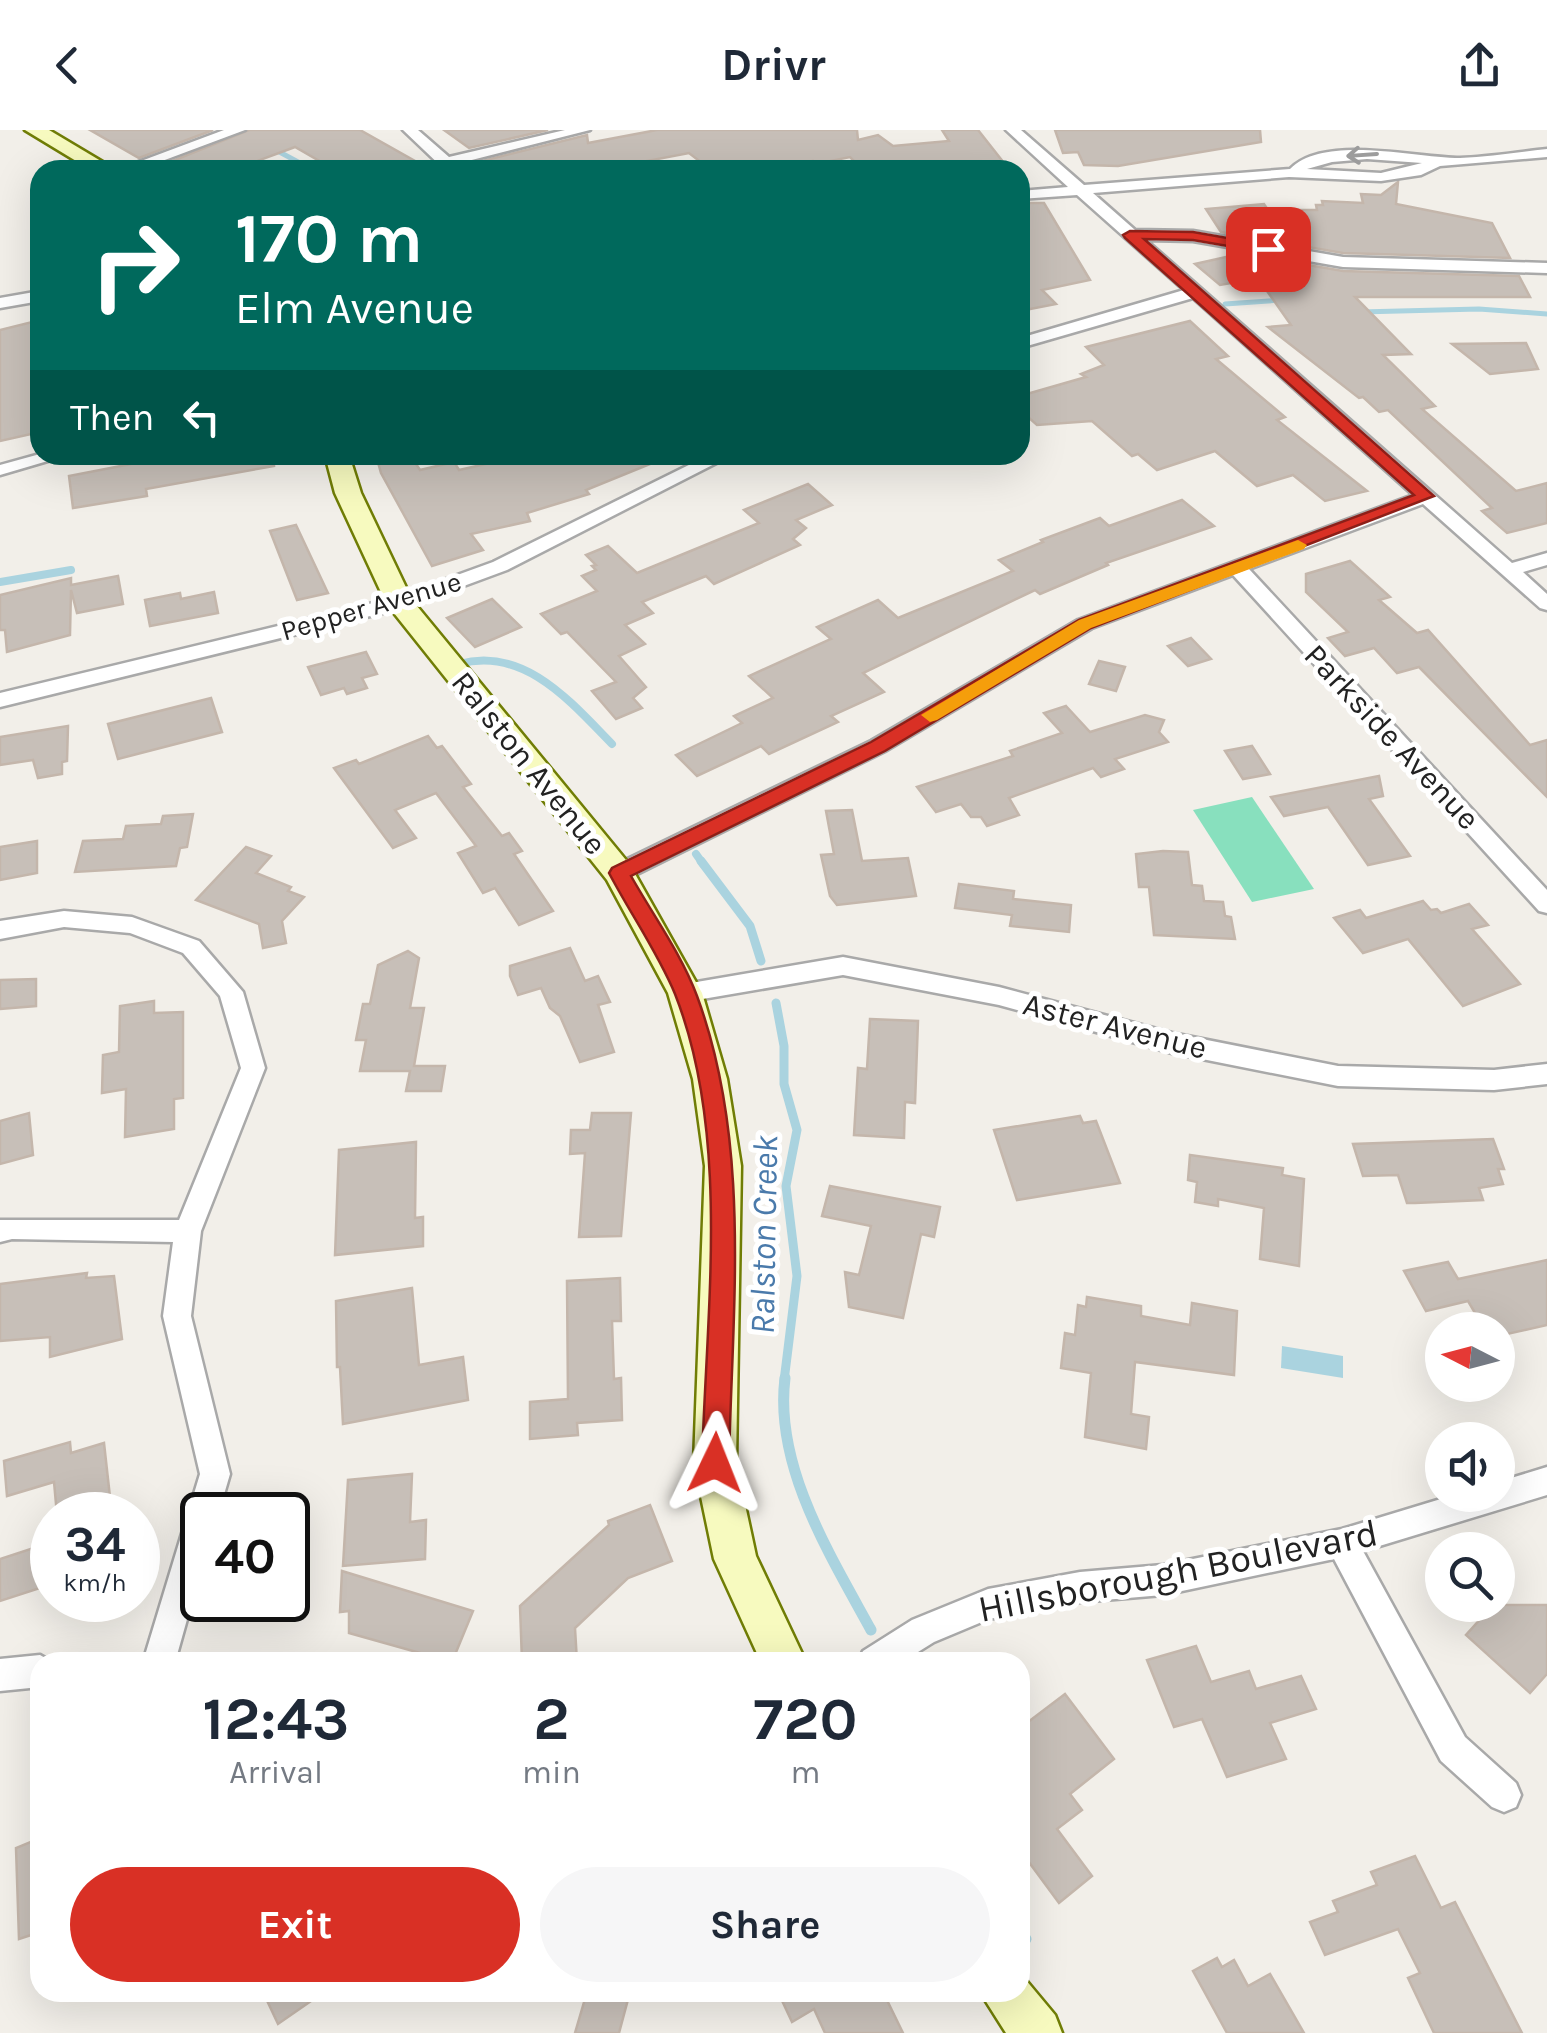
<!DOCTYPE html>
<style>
body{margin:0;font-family:Karla,sans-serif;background:#f6f6f7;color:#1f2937;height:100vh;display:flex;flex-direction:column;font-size:38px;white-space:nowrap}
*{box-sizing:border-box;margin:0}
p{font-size:32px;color:#747a83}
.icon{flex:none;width:55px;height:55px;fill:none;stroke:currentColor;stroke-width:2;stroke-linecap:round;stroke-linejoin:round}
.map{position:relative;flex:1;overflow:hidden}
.details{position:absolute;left:30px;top:1522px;width:1000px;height:350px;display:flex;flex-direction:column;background:#fff;border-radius:30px;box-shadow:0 10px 40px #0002}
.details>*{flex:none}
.guide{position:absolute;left:30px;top:30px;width:1000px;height:305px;border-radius:30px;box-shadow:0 10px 40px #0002;background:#00695c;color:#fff;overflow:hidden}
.needle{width:65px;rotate:276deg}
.fabs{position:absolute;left:1425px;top:1182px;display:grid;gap:20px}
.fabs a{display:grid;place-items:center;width:90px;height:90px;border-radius:50%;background:#fff;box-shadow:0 10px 40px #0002;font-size:50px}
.speed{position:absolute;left:30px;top:1362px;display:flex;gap:20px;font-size:50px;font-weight:700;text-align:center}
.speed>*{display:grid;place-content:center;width:130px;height:130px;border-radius:50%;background:#fff;box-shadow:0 10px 40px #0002;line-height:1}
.speed small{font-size:25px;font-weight:400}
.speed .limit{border:5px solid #111;border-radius:15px;background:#fff;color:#111}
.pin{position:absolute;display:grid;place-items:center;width:85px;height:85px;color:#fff;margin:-42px;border-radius:20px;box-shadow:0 5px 15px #0006}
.me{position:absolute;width:110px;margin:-55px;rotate:2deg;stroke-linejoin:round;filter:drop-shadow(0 0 8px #0008)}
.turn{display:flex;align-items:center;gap:35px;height:210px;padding:0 40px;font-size:45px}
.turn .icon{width:130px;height:130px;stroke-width:2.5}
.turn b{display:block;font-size:70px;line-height:85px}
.then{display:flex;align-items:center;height:95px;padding:0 40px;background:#0003;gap:20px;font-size:38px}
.eta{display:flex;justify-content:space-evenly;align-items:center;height:170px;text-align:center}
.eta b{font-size:60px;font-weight:700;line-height:70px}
.primary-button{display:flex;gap:20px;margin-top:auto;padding:20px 40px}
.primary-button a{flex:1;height:115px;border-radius:60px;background:#d93025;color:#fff;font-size:40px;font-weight:700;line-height:115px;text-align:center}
.primary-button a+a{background:#f6f6f7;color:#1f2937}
header{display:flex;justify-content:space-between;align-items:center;height:130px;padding:0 40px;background:#fff;font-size:45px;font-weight:700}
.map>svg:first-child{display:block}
.pitch{fill:#88e0be}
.water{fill:#aad3df}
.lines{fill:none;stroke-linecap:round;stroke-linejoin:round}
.stream-far3{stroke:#aad3df;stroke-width:5}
.stream-far2{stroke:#aad3df;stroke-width:8}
.stream-far1{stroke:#aad3df;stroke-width:9}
.stream{stroke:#aad3df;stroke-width:11}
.building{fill:#c7bfb8;stroke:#c4b6ab;stroke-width:2.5}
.street-casing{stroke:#a9a9a9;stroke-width:5}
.secondary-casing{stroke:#707d05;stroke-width:5}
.street{fill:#fff;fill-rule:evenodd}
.secondary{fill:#f7fabf;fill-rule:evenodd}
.oneway{stroke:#9c9c9c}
.route{fill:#d93025;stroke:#8d1f18;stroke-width:2.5}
.slow{fill:#f59e0b}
.labels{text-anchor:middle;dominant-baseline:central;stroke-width:10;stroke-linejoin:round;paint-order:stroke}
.far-street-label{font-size:28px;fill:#222;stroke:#fff}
.street-label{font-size:32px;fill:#222;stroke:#fff}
.water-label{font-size:35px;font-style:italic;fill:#4a7aab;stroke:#fff}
.near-street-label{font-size:38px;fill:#222;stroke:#fff}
</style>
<header><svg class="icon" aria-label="back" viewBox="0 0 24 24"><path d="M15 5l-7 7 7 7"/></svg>Drivr<svg class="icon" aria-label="share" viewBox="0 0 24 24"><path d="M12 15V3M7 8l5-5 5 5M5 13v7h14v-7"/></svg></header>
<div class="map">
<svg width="1547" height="1903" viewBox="0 0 1547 1903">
<rect width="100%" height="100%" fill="#f2efe9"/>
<polygon class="pitch" points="1252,667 1314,759 1252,772 1193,680"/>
<polygon class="water" points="1282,1216 1343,1226 1343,1248 1281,1238"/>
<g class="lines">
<g class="stream-far3">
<polyline points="272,18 313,40"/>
<polyline points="1225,174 1281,170"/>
<polyline points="1360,182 1479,179 1547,184"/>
</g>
<g class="stream-far2">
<polyline points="0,452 71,440"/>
<path d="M459,534c65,-18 111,37 153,80"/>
<polyline points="696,724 703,734"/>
</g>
<g class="stream-far1">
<polyline points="701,731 750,796 761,831"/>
<polyline points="776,873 784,916 784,954 797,1000 786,1056 797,1146 784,1251"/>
</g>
<g class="stream">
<path d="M785,1248c-11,88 45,177 86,252"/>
<polyline points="1020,1801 1026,1809"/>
</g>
</g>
<g class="building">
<polygon points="90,0 213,0 139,28"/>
<polygon points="249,0 360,0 431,40 335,40 295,17 233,40 155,38"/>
<polygon points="444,0 548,0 469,18"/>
<polygon points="657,0 857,0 858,10 878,5 893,16 949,11 942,0 978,0 1008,38 883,40 875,32 858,35 850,27 816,34 813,31 788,37 784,32 744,40 711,40 689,23 600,40 499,40 486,30 587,5 588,13"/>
<polygon points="1055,0 1260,0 1261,12 1118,36 1084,35 1078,22 1063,23"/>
<polygon points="1398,52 1396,74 1492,93 1510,128 1343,123 1221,102 1206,79 1264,74 1268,80 1317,80 1316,75 1323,75 1322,71 1363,73 1361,64 1381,65"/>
<polygon points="1020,73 1044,73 1090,150 1042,160 1056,174 1020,181"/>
<polygon points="1233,122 1343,141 1519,146 1530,167 1355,167 1411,224 1383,225 1435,276 1422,279 1516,361 1547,353 1547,393 1507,403 1482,381 1492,378 1388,280 1379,282 1363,267 1359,268 1268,197 1291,195 1260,151 1236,157 1231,153 1220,155 1195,134 1235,125"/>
<polygon points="40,190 40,302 0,311 0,200"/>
<polygon points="1190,191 1228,226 1216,229 1285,287 1277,290 1367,361 1325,371 1293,345 1257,356 1215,321 1157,340 1138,324 1132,326 1092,291 1037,295 1020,280 1020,266 1086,247 1081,244 1104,235 1086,217"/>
<polygon points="1526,213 1538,239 1490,244 1452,214"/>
<polygon points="161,325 273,325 274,336 146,359 147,366 73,378 69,346 162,328"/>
<polygon points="376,325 410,325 420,340 454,332 459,340 526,325 667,327 586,360 589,364 527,383 530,391 471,404 483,420 432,436 381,343"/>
<polygon points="808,354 832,375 796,390 806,398 793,409 800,415 714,454 706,446 642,472 653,483 625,495 645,514 619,526 646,557 633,568 642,578 616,589 592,561 616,552 567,502 561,504 541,484 597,461 582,446 596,440 592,436 596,435 586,425 608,416 637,443 759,393 744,380"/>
<polygon points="1182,370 1214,396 1106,433 1108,435 1040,464 1035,460 863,543 884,562 831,586 838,592 769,624 761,616 697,646 676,625 742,593 734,586 773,568 749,546 831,509 817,497 878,470 898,488 1013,441 999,430 1043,412 1041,410 1100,388 1109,396"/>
<polygon points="296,395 328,463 297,470 270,401"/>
<polygon points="1350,431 1390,467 1379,470 1417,503 1428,500 1530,615 1547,610 1547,667 1419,537 1397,543 1374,518 1345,526 1328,508 1348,502 1306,462 1306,444"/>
<polygon points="118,446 123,474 77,483 71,460 70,505 7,522 5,500 0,500 0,465 71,448 71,455"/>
<polygon points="214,462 218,483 150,496 145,470 180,463 181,469"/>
<polygon points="492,469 521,497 475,517 447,488"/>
<polygon points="1191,508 1211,529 1188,536 1168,516"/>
<polygon points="366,522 377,544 362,548 367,558 347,564 344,558 321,565 308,537"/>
<polygon points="1099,531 1125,537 1116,561 1089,554"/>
<polygon points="211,568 222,602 118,629 108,594"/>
<polygon points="1066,576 1090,602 1145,585 1164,590 1159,602 1168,612 1115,629 1124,639 1101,647 1093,638 1009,668 1019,685 987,696 981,687 971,687 961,674 936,682 917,657 1013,626 1010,621 1062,603 1044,583"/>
<polygon points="68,596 67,631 62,632 62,644 38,648 33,630 0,635 0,607"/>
<polygon points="428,606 437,618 442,616 471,654 463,657 502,706 509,703 522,721 514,724 553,781 519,795 495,758 483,763 458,723 476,716 436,663 395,680 416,708 393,718 334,638 356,630 359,634"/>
<polygon points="1252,616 1270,644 1243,649 1225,621"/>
<polygon points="1379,646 1383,666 1369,669 1410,726 1368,735 1328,677 1284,686 1271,667"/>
<polygon points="852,680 862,731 908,728 916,766 837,775 830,766 821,725 834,724 826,681"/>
<polygon points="193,684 187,717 180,718 176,736 75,742 83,711 123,709 126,696 161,694 163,686"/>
<polygon points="37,711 37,743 0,750 0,717"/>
<polygon points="246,717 271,726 256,743 291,757 288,761 304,767 282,791 286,813 263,818 259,794 196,770"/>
<polygon points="1163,721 1188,722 1192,755 1202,756 1204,771 1223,772 1225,786 1231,787 1235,809 1154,805 1149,757 1139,757 1136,724"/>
<polygon points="959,754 1014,761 1013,769 1071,775 1069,802 1010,796 1012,785 955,778"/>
<polygon points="1423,771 1431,780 1437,779 1441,783 1469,774 1488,795 1472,799 1520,854 1463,876 1408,809 1363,823 1334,788 1360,780 1366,788"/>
<polygon points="570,818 585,851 598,846 610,872 598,875 614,922 580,932 560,886 550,878 541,858 518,865 510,846 510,836"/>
<polygon points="408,821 419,828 410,878 424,878 414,936 445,936 441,961 406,961 410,941 360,941 366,910 356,910 363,874 370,874 378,835"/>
<polygon points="36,849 36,876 0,879 0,850"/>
<polygon points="154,871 154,883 183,882 183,968 174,969 174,999 125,1007 126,959 102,963 103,925 119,922 120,876"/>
<polygon points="870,889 918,891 915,973 905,972 904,1008 854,1005 858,938 867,939"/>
<polygon points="29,983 33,1025 0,1034 0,991"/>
<polygon points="592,983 631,983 621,1106 579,1107 585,1023 570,1024 571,1000 590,1000"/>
<polygon points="1080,986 1083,993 1096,991 1120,1053 1017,1070 994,1000"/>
<polygon points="1493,1009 1504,1039 1498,1039 1503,1054 1479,1058 1483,1070 1415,1073 1407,1073 1398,1045 1363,1046 1353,1014"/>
<polygon points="416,1012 415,1088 423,1087 423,1116 335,1125 339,1020"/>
<polygon points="1190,1025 1283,1038 1282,1045 1304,1049 1299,1136 1260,1129 1264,1078 1218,1069 1218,1076 1195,1072 1197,1052 1188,1050"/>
<polygon points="830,1056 940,1077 934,1107 921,1104 903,1188 849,1177 845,1142 859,1145 871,1096 822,1086"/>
<polygon points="1547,1130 1547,1195 1498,1206 1498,1200 1485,1200 1468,1171 1426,1181 1404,1141 1448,1132 1458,1149"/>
<polygon points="87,1143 86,1148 114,1146 122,1209 50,1227 50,1207 0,1211 0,1154"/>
<polygon points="620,1148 621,1191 612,1191 614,1249 621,1248 622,1290 577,1293 578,1305 530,1309 530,1272 568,1269 567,1151"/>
<polygon points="412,1158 419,1235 463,1227 468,1270 343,1294 340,1237 337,1237 336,1171"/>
<polygon points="1087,1167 1141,1176 1141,1186 1190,1195 1192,1173 1237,1181 1234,1245 1135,1232 1131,1284 1149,1287 1146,1319 1085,1307 1091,1243 1061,1238 1065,1203 1075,1205 1078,1175 1086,1177"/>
<polygon points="70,1312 71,1323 104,1313 112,1385 57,1385 54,1352 7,1366 4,1331"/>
<polygon points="412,1344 410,1392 426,1390 425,1429 343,1436 348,1350"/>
<polygon points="650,1375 672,1431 628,1448 575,1498 577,1532 522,1532 520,1476 609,1395 608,1391"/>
<polygon points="52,1412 52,1454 0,1471 0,1429"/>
<polygon points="342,1441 473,1481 452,1532 349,1503 349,1481 340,1482"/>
<polygon points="1493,1475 1547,1475 1547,1544 1530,1563 1466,1505"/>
<polygon points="1196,1516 1211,1552 1249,1541 1256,1559 1301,1546 1316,1579 1270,1593 1286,1629 1227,1647 1202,1589 1174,1597 1147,1530"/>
<polygon points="1065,1564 1114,1629 1070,1664 1082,1680 1057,1699 1092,1746 1059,1773 1020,1720 1020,1598"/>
<polygon points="40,1708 40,1802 19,1809 16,1718"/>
<polygon points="1415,1726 1441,1778 1455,1772 1522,1903 1434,1903 1408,1848 1420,1843 1398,1799 1325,1825 1310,1792 1338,1782 1333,1771 1377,1755 1371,1742"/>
<polygon points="1217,1828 1222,1837 1234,1830 1248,1856 1270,1844 1304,1903 1227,1903 1193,1841"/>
<polygon points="263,1862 324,1862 278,1894"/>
<polygon points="587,1862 630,1862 619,1903 575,1903"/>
<polygon points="778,1862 883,1862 903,1903 825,1903 814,1879 792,1892"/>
</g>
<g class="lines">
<g class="street-casing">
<g id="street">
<polygon points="224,0 245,0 138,40 117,40"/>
<polygon points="403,0 418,0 449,27 565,0 590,0 456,34 461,40 445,40"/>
<path d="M1006,0h15l63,55 206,-16c34,-35 125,-11 170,-11 29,-1 58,-6 87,-9v8l-107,9 -19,9 -40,6 -92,-4 -196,16 42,37 58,1 150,26 204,6v10l-204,-6 -150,-26 -47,-1 366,323 35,-10v12l-24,7 24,22v16l-7,-2 -117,-104 -174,65 298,321v23l-8,-2 -306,-336 -141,53 -207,123 -258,128h-16l-3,-6 3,-6 260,-126 207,-121 335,-125 -220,-197 -173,50v-10l164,-48 -107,-95 -57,4v-8l48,-4zM1367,29l55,4 -41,10 -74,-4 25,-7z"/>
<polygon points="40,161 40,171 0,178 0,168"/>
<polygon points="40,324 68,325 0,345 0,335"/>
<polygon points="709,325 732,325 507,440 407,477 0,577 0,563 394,468 493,432"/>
<polygon points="64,781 132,787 199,811 243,862 265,938 201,1101 191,1186 230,1344 218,1385 202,1385 202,1436 175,1532 143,1532 200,1344 163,1186 173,1112 12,1109 0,1112 0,1090 179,1090 241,938 220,866 183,823 130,803 64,797 0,809 0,791"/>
<polygon points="843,827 999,857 1172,903 1338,936 1494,940 1547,934 1547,954 1494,960 1338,956 1172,923 999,875 843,845 685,872 673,863 685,854"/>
<polygon points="1547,1337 1547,1365 1363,1421 1465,1607 1516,1653 1521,1665 1516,1677 1504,1682 1492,1677 1441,1631 1334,1429 1163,1465 1080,1472 989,1489 934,1512 902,1532 858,1532 863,1521 912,1490 988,1459 1080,1442 1163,1435 1342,1399 1454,1365 1498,1365 1498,1352"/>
<polygon points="40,1525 52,1532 40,1532 40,1557 0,1561 0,1529"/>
</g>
</g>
<g class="secondary-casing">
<g id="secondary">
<polygon points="25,0 49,0 116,40 91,40"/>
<polygon points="325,325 349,325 361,363 412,470 630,735 702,863 727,949 741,1036 736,1333 756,1426 806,1532 761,1532 714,1429 694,1333 705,1036 693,949 668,863 607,750 386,473 335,363"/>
<polygon points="1020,1843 1055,1885 1062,1903 1006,1903 980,1862 1020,1862"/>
</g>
</g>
<use href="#street" class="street"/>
<use href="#secondary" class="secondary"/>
</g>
<defs><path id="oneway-shaft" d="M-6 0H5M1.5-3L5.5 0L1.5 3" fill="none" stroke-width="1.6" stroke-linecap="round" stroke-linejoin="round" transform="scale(2.5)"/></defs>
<use class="oneway" href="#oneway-shaft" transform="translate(1362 25) rotate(176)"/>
<path class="route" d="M1130,101l63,1 80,14 2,3 -7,4 -75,-13 -49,-1 290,257 -343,132 -206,123 -254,125c22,39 51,79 66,120 55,149 35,312 32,467l-4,9 -10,4 -9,-4 -4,-9c4,-150 29,-327 -27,-469 -17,-41 -45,-81 -66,-121l3,-5 259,-126 208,-122 335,-125 -289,-257 -2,-3z"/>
<polygon class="slow" points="1298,410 1307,415 1304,419 1091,498 937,590 930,592 921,585 1079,490"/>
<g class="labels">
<g class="far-street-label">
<text transform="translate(371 476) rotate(-16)">Pepper Avenue</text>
</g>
<g class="street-label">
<text transform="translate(1392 607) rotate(47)">Parkside Avenue</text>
<text transform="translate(529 633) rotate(51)">Ralston Avenue</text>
<text transform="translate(1115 896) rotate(14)">Aster Avenue</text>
</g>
<g class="water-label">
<text transform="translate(764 1105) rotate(-89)">Ralston Creek</text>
</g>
<g class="near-street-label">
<text transform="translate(1178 1441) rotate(-11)">Hillsborough Boulevard</text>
</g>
</g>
</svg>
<div class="fabs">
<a><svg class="needle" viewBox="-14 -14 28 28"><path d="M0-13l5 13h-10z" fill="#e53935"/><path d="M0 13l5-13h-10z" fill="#747a83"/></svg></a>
<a><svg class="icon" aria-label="sound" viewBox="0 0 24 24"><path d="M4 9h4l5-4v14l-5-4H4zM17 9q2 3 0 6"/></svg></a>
<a><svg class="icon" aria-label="search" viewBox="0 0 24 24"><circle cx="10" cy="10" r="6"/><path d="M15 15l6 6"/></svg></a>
</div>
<div class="speed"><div>34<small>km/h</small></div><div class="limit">40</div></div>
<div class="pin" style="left:1268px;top:119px;background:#d93025"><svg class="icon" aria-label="arrive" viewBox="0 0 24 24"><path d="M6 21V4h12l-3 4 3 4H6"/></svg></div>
<svg class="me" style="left:715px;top:1333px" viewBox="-20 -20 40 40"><path d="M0-17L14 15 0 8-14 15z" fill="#d93025" stroke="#fff" stroke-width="4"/></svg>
<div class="guide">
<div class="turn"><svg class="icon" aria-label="right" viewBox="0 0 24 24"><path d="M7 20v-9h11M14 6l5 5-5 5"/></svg><div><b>170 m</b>Elm Avenue</div></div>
<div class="then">Then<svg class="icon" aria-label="left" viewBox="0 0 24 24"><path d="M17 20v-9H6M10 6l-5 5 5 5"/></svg></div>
</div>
<section class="details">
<div class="eta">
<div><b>12:43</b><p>Arrival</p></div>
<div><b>2</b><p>min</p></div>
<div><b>720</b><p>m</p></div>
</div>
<div class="primary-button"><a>Exit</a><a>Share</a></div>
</section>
</div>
